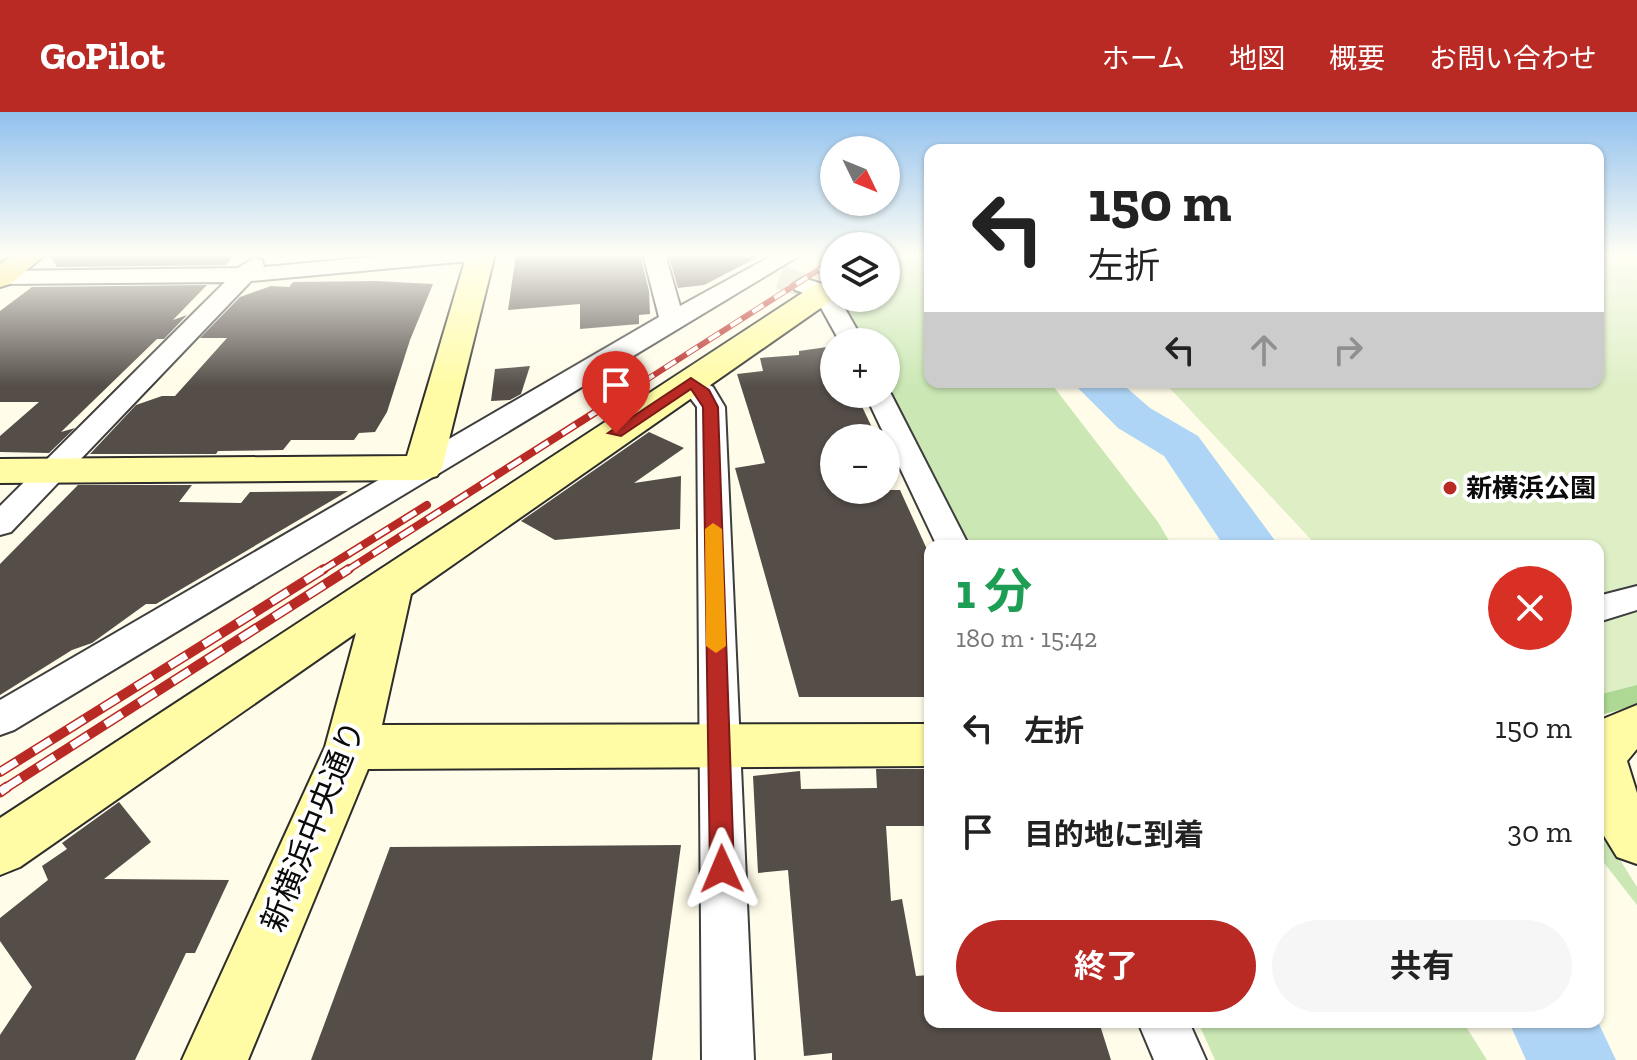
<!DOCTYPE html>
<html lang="ja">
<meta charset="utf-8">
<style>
body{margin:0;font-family:"Zilla Slab","Noto Sans JP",serif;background:#f6f6f6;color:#222;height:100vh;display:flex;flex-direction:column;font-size:30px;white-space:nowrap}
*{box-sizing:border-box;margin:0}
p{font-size:26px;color:#767676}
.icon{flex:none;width:44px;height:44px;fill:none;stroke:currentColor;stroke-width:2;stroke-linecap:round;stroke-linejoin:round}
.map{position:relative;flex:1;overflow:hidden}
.sheet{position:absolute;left:924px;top:428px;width:680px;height:488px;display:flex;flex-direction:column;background:#fff;border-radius:16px;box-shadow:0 2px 6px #0004}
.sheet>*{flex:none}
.top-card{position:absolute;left:924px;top:32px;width:680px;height:244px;border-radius:16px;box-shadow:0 2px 6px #0004;background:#fff;color:#222;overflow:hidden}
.needle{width:52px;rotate:133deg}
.tools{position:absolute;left:820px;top:24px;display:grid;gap:16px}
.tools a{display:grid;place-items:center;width:80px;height:80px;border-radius:50%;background:#fff;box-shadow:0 2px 6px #0004;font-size:40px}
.pin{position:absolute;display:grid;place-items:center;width:68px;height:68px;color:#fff;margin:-82px -34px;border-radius:50% 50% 50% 0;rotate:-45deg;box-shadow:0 0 8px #0007}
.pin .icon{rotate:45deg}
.me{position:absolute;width:88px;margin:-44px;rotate:359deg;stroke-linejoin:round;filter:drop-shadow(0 0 6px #0008)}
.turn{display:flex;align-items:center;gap:28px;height:168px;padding:0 32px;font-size:36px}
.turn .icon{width:104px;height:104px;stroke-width:2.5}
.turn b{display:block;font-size:56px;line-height:68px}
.lanes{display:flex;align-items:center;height:76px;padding:0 32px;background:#0003;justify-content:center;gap:40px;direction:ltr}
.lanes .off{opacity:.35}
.round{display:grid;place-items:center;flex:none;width:84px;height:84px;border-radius:42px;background:#f6f6f6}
.head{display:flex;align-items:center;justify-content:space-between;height:136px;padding:0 32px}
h1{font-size:48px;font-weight:700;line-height:60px;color:#1e9e55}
.button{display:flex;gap:16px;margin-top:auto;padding:16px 32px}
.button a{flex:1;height:92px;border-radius:48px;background:#ba2a25;color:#fff;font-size:32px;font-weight:700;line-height:92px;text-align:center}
.button a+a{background:#f6f6f6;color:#222}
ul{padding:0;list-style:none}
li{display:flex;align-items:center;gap:24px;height:104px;padding:0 32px}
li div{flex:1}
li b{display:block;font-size:30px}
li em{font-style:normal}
header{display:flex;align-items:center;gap:48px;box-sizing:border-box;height:112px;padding:0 40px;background:#ba2a25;color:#fff}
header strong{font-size:38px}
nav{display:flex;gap:44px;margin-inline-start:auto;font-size:28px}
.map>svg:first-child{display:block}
.green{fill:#cbe8b4}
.forest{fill:#add994}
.pitch{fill:#deefc6}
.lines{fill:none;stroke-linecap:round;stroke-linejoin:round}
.river{fill:#afd5f6;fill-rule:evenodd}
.building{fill:#544d48}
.street-tunnel{stroke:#dad8c8;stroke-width:24;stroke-dasharray:24 12;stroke-linecap:butt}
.street-casing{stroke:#3e3e3e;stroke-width:4}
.secondary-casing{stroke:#2d2d2d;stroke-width:4}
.primary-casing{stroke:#1c1c1c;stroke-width:4}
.street{fill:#fff;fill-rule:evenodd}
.secondary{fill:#fffca5;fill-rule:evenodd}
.primary{fill:#f8df60;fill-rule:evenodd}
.rail-far3-casing{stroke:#ba2a25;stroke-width:6}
.rail-far2-casing{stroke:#ba2a25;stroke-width:8}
.rail-far1-casing{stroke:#ba2a25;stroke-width:10}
.rail-casing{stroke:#ba2a25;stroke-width:11}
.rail-far3{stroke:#fff;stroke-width:4;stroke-dasharray:13;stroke-linecap:butt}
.rail-far2{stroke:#fff;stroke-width:5;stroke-dasharray:16;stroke-linecap:butt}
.rail-far1{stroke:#fff;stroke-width:7;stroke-dasharray:20;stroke-linecap:butt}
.rail{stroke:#fff;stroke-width:8;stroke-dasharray:25;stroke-linecap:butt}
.route{fill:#ba2a25;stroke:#791b18;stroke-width:2}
.slow{fill:#f59e0b}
.poi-dot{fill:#ba2a25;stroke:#fff;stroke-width:3}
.labels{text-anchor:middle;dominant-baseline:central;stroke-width:8;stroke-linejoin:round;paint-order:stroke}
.poi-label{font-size:26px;font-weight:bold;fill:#0b0b0b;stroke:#fff;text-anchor:start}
.near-street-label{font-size:32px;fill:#0b0b0b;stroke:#fff}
</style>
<header>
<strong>GoPilot</strong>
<nav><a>ホーム</a><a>地図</a><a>概要</a><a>お問い合わせ</a></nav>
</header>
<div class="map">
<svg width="1637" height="948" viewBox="0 0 1637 948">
<rect width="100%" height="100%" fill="#fffce9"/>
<g class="green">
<polygon points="886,142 930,142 930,270 1050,270 1158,410 1172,434 966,434 886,282 886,230 857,230 821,162 834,155 834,186 886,186"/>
<polygon points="1598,713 1637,775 1637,793 1598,743"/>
<polygon points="1198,910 1463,910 1487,948 1215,948"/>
</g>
<polygon class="forest" points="1637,536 1637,593 1601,603 1598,546"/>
<polygon class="pitch" points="1598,142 1637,142 1637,573 1598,583 1598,434 1317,434 1164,270 1598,270"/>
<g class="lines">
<g class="river">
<polygon points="1072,270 1120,270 1150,296 1198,324 1279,434 1224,434 1164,344 1118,316"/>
<polygon points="1509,910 1598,910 1616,948 1526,948"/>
</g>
</g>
<g class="building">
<polygon points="49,142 236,142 226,153 57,155"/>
<polygon points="516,142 640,142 649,179 650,202 639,203 639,212 580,217 580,192 508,198"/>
<polygon points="668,142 764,142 704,173 678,176"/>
<polygon points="376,169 433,172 410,228 387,300 375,320 359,321 354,328 291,328 283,338 218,339 216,342 90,342 136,293 162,284 175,284 227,226 200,226 240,185 271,174 289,175 293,170"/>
<polygon points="207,173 173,208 187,203 164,227 157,227 61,320 75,316 49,341 0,340 0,324 39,290 0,290 0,199 32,175"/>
<polygon points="834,234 834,282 856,282 877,326 834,326 834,378 900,378 930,444 930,585 799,585 735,356 765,351 737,262 763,259 760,246 799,243 799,239"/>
<polygon points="530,254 521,282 510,288 491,289 495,257"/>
<polygon points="649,320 684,336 634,371 681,364 680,417 555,428 521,409"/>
<polygon points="78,373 192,373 179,390 241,391 250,380 348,379 156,492 146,492 92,531 72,538 0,583 0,452"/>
<polygon points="876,657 930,657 930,714 886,714 891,789 902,787 916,864 930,863 930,910 1099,910 1111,948 832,948 832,941 804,944 788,758 758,761 753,664 800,659 801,677 877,676"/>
<polygon points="119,690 151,730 104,767 229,768 195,841 186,841 135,948 0,948 0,923 32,875 0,829 0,806 48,768 42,754 67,737 62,731"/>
<polygon points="681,733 652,948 311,948 390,735"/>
</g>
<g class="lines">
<polyline class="street-tunnel" points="780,165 803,173"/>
<g class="street-casing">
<g id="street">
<polygon points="405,142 491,142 480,148 251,169 11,420 0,423 0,394 225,170 1,172 0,159 238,156 254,146 262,148 264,155"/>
<polygon points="643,142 665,142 680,194 775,142 802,142 14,618 0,623 0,588 659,205"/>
<polygon points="803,166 832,175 834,186 839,186 864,230 840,230 815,185 795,178 792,173"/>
<polygon points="691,262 713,275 725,295 754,948 702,948 697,295 678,270 682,264"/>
<polygon points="886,276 891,282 969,434 937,434 865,282 886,282"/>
<polygon points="1637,474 1637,498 1598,510 1598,484"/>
<polygon points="1138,910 1189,910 1206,948 1154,948"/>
</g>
</g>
<g class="secondary-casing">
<g id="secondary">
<polygon points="467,142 495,142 442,356 437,364 423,368 0,371 0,347 407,344"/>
<polygon points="824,171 834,174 835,186 411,482 382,613 930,612 930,654 368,657 248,948 182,948 325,635 356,521 20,755 0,763 0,706 813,174"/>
<polygon points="1637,593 1637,637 1627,649 1637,681 1637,752 1617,745 1598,714 1598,609"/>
</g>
</g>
<g class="primary-casing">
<polygon id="primary" points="14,142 46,142 10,172 0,175 0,152"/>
</g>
<use href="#street" class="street"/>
<use href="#secondary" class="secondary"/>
<use href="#primary" class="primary"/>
<g class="rail-far3-casing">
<polyline id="rail-far3" points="621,284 834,148"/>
</g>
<g class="rail-far2-casing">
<g id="rail-far2">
<polyline points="321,459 427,393"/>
<polyline points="346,459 624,282"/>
</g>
</g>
<g class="rail-far1-casing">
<g id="rail-far1">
<polyline points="0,660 324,457"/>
<polyline points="4,677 349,457"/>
</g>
</g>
<g class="rail-casing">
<polyline id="rail" points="0,680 7,675"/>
</g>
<use href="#rail-far3" class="rail-far3"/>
<use href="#rail-far2" class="rail-far2"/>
<use href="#rail-far1" class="rail-far1"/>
<use href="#rail" class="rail"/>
</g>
<linearGradient id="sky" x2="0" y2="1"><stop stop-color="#91c1ee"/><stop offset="0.52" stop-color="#fffef5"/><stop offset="1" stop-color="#fffef5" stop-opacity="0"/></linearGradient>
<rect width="1637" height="275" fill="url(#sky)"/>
<polygon class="route" points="691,266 709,278 718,295 734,757 731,765 722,768 714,765 710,757 703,295 691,277 621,324 608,321"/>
<polygon class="slow" points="713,411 722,417 726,534 716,541 706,534 705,417"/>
<circle class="poi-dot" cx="1450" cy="376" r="8"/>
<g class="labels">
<g class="poi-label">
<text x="1466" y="376">新横浜公園</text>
</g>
<g class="near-street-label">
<text transform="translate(313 714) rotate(-68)">新横浜中央通り</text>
</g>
</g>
</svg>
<div class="tools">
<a><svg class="needle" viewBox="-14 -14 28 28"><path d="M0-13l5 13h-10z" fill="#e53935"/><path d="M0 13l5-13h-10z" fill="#767676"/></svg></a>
<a><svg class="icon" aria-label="layers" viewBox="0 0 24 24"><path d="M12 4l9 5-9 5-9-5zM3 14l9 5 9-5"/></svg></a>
<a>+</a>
<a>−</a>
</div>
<div class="pin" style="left:616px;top:321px;background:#d93025"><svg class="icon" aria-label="arrive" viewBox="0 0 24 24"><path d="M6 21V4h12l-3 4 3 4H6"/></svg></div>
<svg class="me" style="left:722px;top:757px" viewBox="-20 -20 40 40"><path d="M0-17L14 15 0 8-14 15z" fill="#ba2a25" stroke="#fff" stroke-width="4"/></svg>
<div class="top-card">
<div class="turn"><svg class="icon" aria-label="left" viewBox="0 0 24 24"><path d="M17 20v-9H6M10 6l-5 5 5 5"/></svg><div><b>150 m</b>左折</div></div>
<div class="lanes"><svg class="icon" aria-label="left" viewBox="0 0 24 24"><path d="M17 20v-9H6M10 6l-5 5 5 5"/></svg><svg class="icon off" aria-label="ahead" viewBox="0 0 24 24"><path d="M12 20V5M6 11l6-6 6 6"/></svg><svg class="icon off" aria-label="right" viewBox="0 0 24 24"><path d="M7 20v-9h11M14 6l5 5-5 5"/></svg></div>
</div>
<section class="sheet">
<div class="head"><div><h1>1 分</h1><p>180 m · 15:42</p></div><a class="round" style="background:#d93025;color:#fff"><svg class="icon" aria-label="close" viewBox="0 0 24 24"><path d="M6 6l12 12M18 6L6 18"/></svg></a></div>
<ul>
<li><svg class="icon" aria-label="left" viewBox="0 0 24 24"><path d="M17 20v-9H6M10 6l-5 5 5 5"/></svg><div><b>左折</b></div><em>150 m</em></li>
<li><svg class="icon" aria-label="arrive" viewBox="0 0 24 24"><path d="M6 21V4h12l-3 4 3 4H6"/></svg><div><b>目的地に到着</b></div><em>30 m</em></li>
</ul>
<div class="button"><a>終了</a><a>共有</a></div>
</section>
</div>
